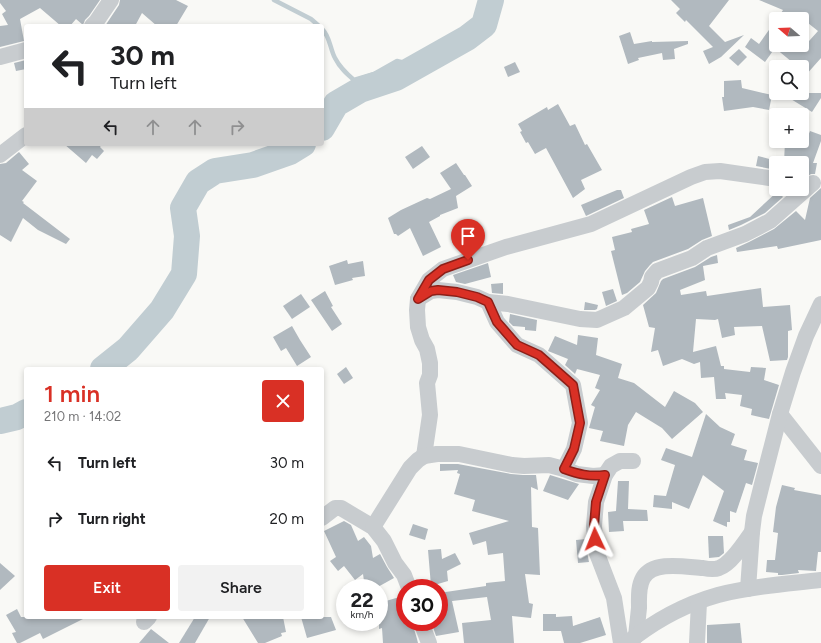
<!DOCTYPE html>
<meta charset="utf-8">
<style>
body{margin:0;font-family:Figtree,sans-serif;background:#f2f2f2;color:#202124;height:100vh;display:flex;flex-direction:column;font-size:15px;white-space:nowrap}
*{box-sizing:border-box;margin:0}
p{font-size:13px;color:#757577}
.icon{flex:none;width:22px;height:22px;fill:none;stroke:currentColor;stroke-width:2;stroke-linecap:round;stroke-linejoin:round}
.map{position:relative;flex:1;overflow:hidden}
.drawer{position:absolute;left:24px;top:367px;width:300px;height:252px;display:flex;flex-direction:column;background:#fff;border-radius:4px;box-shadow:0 2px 6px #0003}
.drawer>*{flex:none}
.guide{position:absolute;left:24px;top:24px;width:300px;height:122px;border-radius:4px;box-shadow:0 2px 6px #0003;background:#fff;color:#202124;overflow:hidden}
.needle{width:26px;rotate:289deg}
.fabs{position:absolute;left:769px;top:12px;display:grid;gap:8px}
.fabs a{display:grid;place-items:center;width:40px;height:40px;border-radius:4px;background:#fff;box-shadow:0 2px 6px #0003;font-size:20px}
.speed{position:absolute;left:336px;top:579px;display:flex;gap:8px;font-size:20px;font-weight:700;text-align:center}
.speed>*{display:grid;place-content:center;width:52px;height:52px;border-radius:50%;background:#fff;box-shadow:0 2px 6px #0003;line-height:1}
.speed small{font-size:10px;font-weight:400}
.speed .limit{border:6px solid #d22;background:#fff;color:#111}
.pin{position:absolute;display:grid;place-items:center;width:34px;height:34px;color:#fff;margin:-41px -17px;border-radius:50% 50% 50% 0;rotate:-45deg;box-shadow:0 0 4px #0007}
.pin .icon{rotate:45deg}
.me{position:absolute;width:44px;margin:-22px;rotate:358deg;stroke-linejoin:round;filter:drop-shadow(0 0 3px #0008)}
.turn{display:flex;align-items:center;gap:14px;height:84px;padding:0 20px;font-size:18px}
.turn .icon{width:52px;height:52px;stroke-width:2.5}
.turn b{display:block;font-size:28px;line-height:34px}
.lanes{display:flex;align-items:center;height:38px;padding:0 20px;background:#0003;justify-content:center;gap:20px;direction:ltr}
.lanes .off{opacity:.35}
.round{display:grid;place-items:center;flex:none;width:42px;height:42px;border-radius:4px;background:#f2f2f2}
.headline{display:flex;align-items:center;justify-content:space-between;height:68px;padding:0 20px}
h1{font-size:24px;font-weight:600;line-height:30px;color:#d93025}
.action{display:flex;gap:8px;margin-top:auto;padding:8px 20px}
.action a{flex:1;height:46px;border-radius:4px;background:#d93025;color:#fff;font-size:16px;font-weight:600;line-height:46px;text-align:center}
.action a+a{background:#f2f2f2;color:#202124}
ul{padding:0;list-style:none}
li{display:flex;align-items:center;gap:12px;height:56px;padding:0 20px}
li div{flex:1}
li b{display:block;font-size:15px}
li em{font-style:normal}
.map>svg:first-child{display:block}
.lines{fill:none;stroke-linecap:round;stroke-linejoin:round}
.stream{stroke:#c1cdd2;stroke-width:4.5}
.river{stroke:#c1cdd2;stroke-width:26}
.building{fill:#b1b9bf}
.street{stroke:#c8cccf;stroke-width:16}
.route-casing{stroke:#8d1f18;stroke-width:10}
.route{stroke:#d93025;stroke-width:7}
</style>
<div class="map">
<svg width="821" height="643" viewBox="0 0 821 643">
<rect width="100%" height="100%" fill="#f9f9f6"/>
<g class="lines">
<g class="stream">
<polyline points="274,0 311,19 319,26"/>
<path d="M322,29c8,7 8,20 13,29 5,10 12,16 19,22l20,-6 23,-13 20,5"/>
</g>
<g class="river">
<polyline points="322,128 336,104 360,90 396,78 467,38 484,25 491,0"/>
<polyline points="103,369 128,349 162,310 184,274 187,236 183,208 198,182 215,171 253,165 290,152 303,144"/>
<polyline points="0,421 17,417 26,412"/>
</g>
</g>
<g class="building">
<polygon points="0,0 100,0 89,16 85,20 83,25 76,19 70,26 61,26 40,8 20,19 24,41 0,47 0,26 8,25 2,14 6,11 0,3"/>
<polygon points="120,0 176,0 188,6 176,26 157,26 142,13 135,26 105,26 119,5"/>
<polygon points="671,0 729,0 709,26 725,42 744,35 721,57 709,64 703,51 713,47 686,20 685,22 676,13 680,9"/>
<polygon points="759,0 821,0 821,58 805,76 802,73 802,67 798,67 775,48 765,62 745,47 751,38 759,44 776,20 776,45 795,45 801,50 818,31 803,19 777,19 783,10"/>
<polygon points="630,32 634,44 652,41 652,42 688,41 688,44 674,49 675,59 663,60 662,53 638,58 639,60 628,64 619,36"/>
<polygon points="739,49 747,57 738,66 729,58"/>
<polygon points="26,60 26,69 16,71 14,63"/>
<polygon points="515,62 520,72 508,77 504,67"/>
<polygon points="741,80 742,88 772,95 769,110 753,107 724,111 722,97 724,97 724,81"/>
<polygon points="781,93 821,93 821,98 812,112"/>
<polygon points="558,104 570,126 575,124 585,145 587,144 602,170 581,180 585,189 573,198 546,148 535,154 528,142 526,143 520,132 522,131 518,124 547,107 548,110"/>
<polygon points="810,131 821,135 821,141 813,163 817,163 815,174 811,174 802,180 802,163 784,163 785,141 806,141"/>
<polygon points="64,144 102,144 100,147 104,151 97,159 92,155 86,163"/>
<polygon points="422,146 430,157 413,169 405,157"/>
<polygon points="19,152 29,164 22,170 37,181 22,201 24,202 23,203 70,239 66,244 38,230 23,218 11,242 0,235 0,164 6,163"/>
<polygon points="758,156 773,160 771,169 756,166"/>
<polygon points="456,163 464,175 465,175 472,186 456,196 458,208 440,215 440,216 429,222 441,247 423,256 410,228 398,236 396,234 394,234 388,218 401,210 427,198 430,199 451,189 440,173"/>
<polygon points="821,188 821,240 778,249 777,246 737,252 736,248 749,242 774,229 796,211 805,220 810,198"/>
<polygon points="617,190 621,190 624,198 586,216 581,205"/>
<polygon points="778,191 783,197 765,213 741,225 729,230 728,225 750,217"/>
<polygon points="672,197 675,206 703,198 712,236 702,240 688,249 653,262 650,265 645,271 640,282 627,293 622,295 611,251 615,250 612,237 632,232 631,229 649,224 644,210"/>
<polygon points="717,255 718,263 703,266 705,280 680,290 681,295 706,291 707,296 761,288 763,307 790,305 792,330 788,331 788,357 787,360 770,361 762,326 734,327 735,335 722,338 718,319 715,320 696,319 693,352 716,346 721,366 724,366 724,369 750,372 751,367 766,368 764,380 779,385 769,419 751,415 752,409 740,406 742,395 725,393 726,399 716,399 714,377 701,378 700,362 694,364 682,359 663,366 658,350 651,352 655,328 649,327 643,305 656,293 661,281 663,279 695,267 711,257"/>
<polygon points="347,260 348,264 363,261 365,276 352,278 353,280 335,285 329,266"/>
<polygon points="488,263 491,277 465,284 456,282 453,275"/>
<polygon points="503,283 503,294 492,293 491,284"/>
<polygon points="613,289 617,301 606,306 602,292"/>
<polygon points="325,291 333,306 331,307 342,324 332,331 311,300"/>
<polygon points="301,294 310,307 292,319 283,306"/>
<polygon points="585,302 598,305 597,309 595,310 584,310"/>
<polygon points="510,314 537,320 536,331 525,330 525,327 513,326 509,322"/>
<polygon points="292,326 300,340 311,357 297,366 286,348 281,351 273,337"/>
<polygon points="578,335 598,338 596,355 622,364 618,378 634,383 665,407 674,391 695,403 703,412 672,439 662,428 636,412 628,425 624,446 600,441 603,431 589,428 595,407 591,405 600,390 595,388 600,375 577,369 575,374 574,373 565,365 568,359 548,351 555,336 577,345"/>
<polygon points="346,367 353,378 344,384 337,374"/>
<polygon points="706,414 720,427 735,434 731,445 747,450 744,460 758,463 752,485 746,483 736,513 730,511 730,522 727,522 727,527 713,521 724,491 703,475 689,509 672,502 672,509 653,507 654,495 666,496 675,465 661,460 666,448 692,457"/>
<polygon points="440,464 458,464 511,474 523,475 536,475 538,490 531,487 532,527 538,528 540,575 525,574 529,603 533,604 531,618 512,616 514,643 464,643 462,623 491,620 487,597 452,601 459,632 436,636 432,624 439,623 439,593 486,586 486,583 505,581 503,553 488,555 486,541 473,545 469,533 509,521 472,511 475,500 454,494 460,474 457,473 458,470 440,471"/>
<polygon points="550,475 579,484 568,500 543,491"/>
<polygon points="618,481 629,481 628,509 647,510 648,521 623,521 624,531 609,532 608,512 616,511"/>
<polygon points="782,485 795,488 794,490 821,495 821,552 818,552 816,571 798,570 799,573 782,575 778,575 778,573 766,572 767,560 775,560 778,533 773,532 776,507"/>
<polygon points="344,521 351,525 358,541 364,537 371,546 373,558 380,554 387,567 394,578 376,588 365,588 363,574 355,580 344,566 338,571 330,561 336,557 324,531"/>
<polygon points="413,524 428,529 425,540 409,535"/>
<polygon points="708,536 723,536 724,553 719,557 709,558"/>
<polygon points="586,539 587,552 589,562 578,563 576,540"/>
<polygon points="441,549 442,559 455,553 461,564 447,571 448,581 431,586 428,550"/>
<polygon points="0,563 15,576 0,590"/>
<polygon points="403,596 405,596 405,622 412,622 417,639 418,643 383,643 382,628 379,629 379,603"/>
<polygon points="17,609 21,617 87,617 43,639 40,633 20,643 17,643 12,633 16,632 6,615"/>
<polygon points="543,614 556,614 556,617 572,616 573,626 600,617 606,635 580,643 564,643 561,631 543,631"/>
<polygon points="195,617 210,617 195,643 179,643"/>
<polygon points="242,617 283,617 286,632 281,633 282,636 265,643 258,643"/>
<polygon points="301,617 331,617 336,630 307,638"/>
<polygon points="740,623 742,643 707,643 707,625"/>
<polygon points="151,629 169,643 139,643"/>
</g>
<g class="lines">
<g class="street">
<polyline points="92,26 96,22 111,0"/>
<polyline points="0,57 26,50"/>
<polyline points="0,155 26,135"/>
<polyline points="418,299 431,291 438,290 457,292 477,297 488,302 497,322 517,345 539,355 573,385 580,423 574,449 564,469"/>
<polyline points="488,302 508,304 580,319 597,320 624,308 648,288 651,282 652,277 657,271 692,258 707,248 745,234 770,221 813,183"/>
<polyline points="780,414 821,466"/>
<polyline points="424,456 430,415 427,383 430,375 430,363 427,349 422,340 418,327 417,310 418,299 429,280 443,269 506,247 591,224 691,177 705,172 720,171 776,179"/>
<polyline points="322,518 335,508 341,508 373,527 384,541 395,563 404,575 409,588"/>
<polyline points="373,527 410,468 418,460 424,456 437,454 459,454 512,465 524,466 549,465 564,469 577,474 593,476 605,475"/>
<polyline points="748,589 752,532 754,516 762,484 780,414 793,372 806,336 821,304"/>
<polyline points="144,622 149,617"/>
<polyline points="421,622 429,643"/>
<path d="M636,636c1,-10 2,-19 3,-28 0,-10 -1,-21 4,-30 10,-18 43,-11 60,-10 5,1 11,2 16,0 12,-4 26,-26 33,-36"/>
<polyline points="621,643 614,598 596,551 594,526 596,502 605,475 611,466 620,461 633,461"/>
<path d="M627,643c26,-21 59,-39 91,-48 34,-9 69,-11 103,-15"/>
<polyline points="697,643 699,602"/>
</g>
</g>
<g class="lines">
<g class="route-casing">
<path id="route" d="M468,260l-25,9 -14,11 -11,19 13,-8 7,-1 19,2 20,5 11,5 9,20 20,23 22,10 34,30 7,38 -6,26 -10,20c14,5 25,8 41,6l-9,27 -2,24 1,13"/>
</g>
<use href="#route" class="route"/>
</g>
</svg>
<div class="fabs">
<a><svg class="needle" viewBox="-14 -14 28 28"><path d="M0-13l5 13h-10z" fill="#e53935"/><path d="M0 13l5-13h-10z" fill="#757577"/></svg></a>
<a><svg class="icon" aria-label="search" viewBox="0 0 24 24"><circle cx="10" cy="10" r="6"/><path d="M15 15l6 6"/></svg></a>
<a>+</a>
<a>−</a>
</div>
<div class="speed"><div>22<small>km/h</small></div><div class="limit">30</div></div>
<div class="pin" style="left:468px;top:260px;background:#d93025"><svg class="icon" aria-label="arrive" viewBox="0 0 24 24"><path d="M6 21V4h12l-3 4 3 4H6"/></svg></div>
<svg class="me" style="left:595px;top:539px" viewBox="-20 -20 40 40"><path d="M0-17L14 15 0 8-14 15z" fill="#d93025" stroke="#fff" stroke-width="4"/></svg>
<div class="guide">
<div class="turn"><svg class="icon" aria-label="left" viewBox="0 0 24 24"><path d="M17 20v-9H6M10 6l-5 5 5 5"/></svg><div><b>30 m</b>Turn left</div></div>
<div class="lanes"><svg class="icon" aria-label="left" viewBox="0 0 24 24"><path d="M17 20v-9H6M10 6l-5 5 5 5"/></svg><svg class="icon off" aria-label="ahead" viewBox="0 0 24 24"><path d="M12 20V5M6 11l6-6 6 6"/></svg><svg class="icon off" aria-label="ahead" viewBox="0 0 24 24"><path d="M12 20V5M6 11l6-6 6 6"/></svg><svg class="icon off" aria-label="right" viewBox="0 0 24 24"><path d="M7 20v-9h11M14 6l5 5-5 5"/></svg></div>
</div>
<section class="drawer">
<div class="headline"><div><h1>1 min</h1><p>210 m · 14:02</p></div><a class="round" style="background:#d93025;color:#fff"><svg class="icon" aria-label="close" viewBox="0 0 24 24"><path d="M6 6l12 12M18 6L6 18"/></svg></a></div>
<ul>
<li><svg class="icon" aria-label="left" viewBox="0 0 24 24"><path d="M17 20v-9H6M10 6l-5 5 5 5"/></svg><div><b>Turn left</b></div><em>30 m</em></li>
<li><svg class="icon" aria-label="right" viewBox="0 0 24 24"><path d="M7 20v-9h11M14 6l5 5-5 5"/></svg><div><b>Turn right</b></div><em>20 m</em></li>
</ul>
<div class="action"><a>Exit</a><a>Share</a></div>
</section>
</div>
